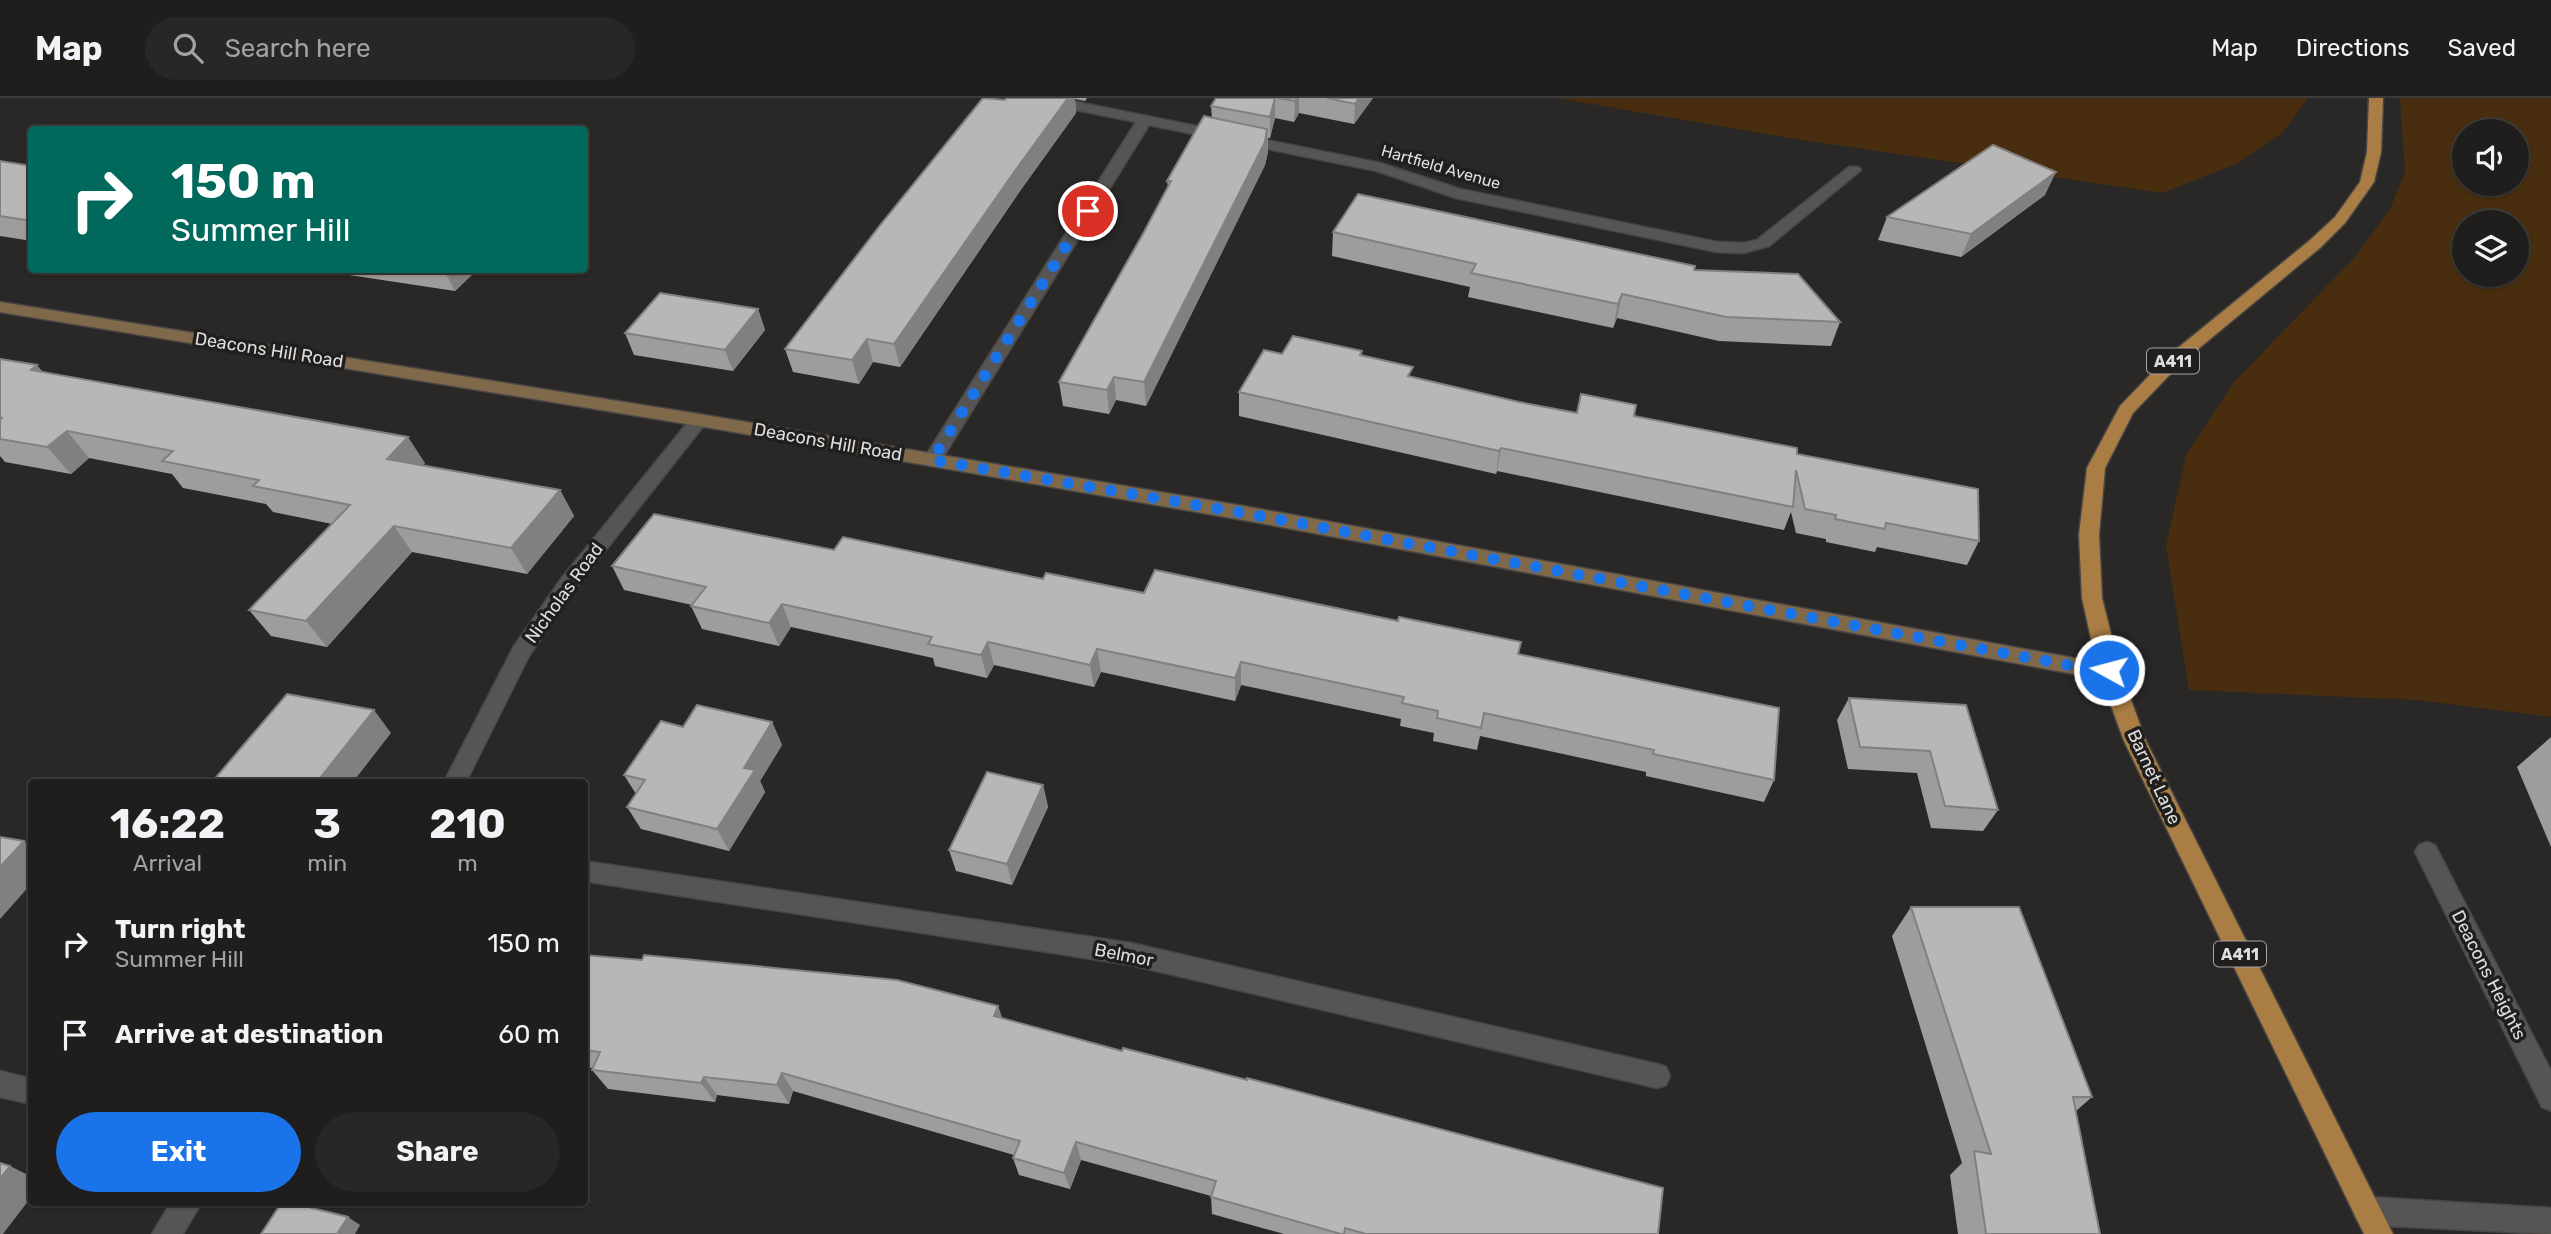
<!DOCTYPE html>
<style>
body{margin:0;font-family:Rubik,sans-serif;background:#282726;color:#f1f3f6;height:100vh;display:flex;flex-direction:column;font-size:26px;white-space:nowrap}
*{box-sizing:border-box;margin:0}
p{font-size:23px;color:#a2a2a4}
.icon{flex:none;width:38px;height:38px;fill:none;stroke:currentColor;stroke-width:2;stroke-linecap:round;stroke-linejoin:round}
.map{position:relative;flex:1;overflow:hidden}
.drawer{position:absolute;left:28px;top:681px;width:560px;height:427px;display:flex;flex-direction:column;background:#201e1d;border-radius:7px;box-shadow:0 2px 5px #0004,0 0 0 2px #3d3c3b}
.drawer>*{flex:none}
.top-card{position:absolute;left:28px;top:28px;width:560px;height:147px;border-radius:7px;box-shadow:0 2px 5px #0004,0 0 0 2px #3d3c3b;background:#00695c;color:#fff;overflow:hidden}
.fabs{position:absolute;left:2452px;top:21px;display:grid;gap:14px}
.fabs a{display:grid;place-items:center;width:77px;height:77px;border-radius:50%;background:#201e1d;box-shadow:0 2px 5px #0004,0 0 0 2px #3d3c3b;font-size:35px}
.pin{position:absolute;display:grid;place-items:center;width:60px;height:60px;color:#fff;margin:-30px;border:4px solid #fff;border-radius:50%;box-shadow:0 2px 7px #0007}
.me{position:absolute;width:77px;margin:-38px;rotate:277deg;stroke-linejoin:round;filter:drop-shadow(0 0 5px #0008)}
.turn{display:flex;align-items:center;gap:24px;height:147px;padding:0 28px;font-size:32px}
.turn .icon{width:91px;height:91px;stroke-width:2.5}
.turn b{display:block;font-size:49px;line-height:60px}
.eta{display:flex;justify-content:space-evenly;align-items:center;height:119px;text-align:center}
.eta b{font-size:42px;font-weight:700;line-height:49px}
.action{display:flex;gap:14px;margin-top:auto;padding:14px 28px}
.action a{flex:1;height:80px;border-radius:42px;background:#1a73e8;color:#fff;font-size:28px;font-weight:700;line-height:80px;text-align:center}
.action a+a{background:#282726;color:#f1f3f6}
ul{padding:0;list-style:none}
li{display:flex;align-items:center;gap:21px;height:91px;padding:0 28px}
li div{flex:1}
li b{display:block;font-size:26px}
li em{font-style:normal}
header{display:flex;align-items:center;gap:42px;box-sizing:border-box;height:98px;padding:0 35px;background:#201e1d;border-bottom:2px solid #3d3c3b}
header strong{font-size:33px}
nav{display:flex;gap:38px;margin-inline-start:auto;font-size:24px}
.search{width:490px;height:63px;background:#282726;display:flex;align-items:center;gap:18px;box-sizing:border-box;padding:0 24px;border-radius:38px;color:#a2a2a4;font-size:26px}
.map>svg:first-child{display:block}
.green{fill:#482e0e;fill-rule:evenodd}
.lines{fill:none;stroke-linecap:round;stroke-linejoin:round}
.lane-casing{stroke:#484644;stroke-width:3}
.street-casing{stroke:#484644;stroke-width:3}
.secondary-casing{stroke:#484644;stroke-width:3}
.primary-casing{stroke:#484644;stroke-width:3}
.lane{fill:#575553;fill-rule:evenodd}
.street{fill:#575553;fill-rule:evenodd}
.secondary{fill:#80694b;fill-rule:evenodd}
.primary{fill:#a97d43;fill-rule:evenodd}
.wall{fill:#9f9d9c}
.shaded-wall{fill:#82807f}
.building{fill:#b9b7b5;stroke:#82807f;stroke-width:2}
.route{stroke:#1a73e8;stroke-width:12;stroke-dasharray:0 21.6}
.labels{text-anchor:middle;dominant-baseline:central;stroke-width:7;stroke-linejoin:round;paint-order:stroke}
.far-street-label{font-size:16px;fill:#dfdedc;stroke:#201f1d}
.shield{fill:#201f1d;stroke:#a6a5a3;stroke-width:2}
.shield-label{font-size:16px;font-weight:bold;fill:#dfdedc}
.street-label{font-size:18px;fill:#dfdedc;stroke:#201f1d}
</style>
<header>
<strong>Map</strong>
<div class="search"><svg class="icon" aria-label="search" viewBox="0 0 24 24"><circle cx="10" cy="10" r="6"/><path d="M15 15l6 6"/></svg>Search here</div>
<nav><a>Map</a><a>Directions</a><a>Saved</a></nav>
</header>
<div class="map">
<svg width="2551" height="1136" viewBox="0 0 2551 1136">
<rect width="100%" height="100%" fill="#2a2827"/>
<g class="green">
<polygon points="1557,0 2308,0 2283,34 2236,66 2162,95 1796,41"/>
<path d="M2400,0h151v619l-134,-17 -228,-10 -23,-144 20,-91 48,-73 122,-126 34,-47 15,-37zM2516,33v53h-52v-53zM2464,124h52v53h-52z"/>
</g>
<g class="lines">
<g class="lane-casing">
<g id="lane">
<polygon points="2427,744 2435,747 2551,973 2551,1013 2542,1009 2415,754 2419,747"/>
<polygon points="2367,1099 2551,1110 2551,1136 2367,1127 2357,1123 2353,1113 2357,1103"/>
</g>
</g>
<g class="street-casing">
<g id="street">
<polygon points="1029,0 1057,0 1380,65 1460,91 1717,144 1743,145 1757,142 1849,69 1859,69 1861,72 1769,148 1743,155 1717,154 1456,100 1377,73 1149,27 939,366 925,366 923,362 1136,24 1036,4"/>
<polygon points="699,316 708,322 705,326 575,491 529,558 466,684 444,684 514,548 561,481 693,318"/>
<polygon points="584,763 1131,845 1657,966 1666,969 1670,978 1666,987 1657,990 1131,867 584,783"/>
<polygon points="0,973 32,981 32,1006 0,999"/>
<polygon points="171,1104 202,1104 183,1136 152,1136"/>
</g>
</g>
<g class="secondary-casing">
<polygon id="secondary" points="0,204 699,316 1249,409 2074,560 2116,566 2120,572 2116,578 2109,580 2074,576 1249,423 699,328 0,214"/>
</g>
<g class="primary-casing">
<polygon id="primary" points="2369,0 2383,0 2381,54 2374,84 2345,125 2321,149 2180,266 2133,315 2105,370 2099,437 2102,500 2120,572 2146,643 2393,1136 2364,1136 2124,643 2098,572 2082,500 2079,437 2087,370 2120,308 2168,258 2309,143 2335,119 2360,84 2367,54"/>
</g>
<use href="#lane" class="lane"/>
<use href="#street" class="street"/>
<use href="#secondary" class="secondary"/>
<use href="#primary" class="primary"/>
</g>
<g class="wall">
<polygon points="1006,0 1087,0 1085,3 1075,1 1076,15 1020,93 900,269 873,264 859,286 793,274 785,251"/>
<polygon points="1216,0 1373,0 1354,26 1299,15 1294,24 1275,20 1270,40 1268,40 1268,54 1265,67 1146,308 1116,302 1109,316 1063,308 1059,284 1144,134 1168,89 1167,83 1212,20 1211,8"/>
<polygon points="0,63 32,68 32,143 0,138"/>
<polygon points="2045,97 1961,159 1878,142 1887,119"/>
<polygon points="1333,134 1694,172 1840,224 1831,248 1719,243 1617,220 1613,230 1468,199 1470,189 1332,158"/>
<polygon points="270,172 291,172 287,174"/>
<polygon points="316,172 477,172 455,193"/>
<polygon points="758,211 765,232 733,273 634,257 625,235"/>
<polygon points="1362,253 1362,258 1412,279 1519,304 1577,315 1634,318 1797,356 1979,443 1967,467 1877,449 1875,454 1826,444 1826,441 1796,435 1791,414 1784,432 1497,373 1496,376 1239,318 1239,294 1282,256"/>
<polygon points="0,261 42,273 425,365 423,367 560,392 574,418 527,476 412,454 327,549 271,538 249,512 332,426 273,414 266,406 183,390 172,376 89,360 71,376 5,364 0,358"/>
<polygon points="834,452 1144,495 1519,556 1774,682 1764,704 1646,678 1646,674 1480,638 1477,652 1433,643 1434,635 1400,628 1401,621 1241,587 1235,603 1101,574 1094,589 994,567 987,580 935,568 933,560 791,529 779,548 702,531 691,508 692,507 624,492 612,468"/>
<polygon points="1849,600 1966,607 1998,712 1983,733 1931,730 1917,675 1848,671 1837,622"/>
<polygon points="772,624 782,647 760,683 765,694 729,753 641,731 627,709 636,696 624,677 683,629"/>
<polygon points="2551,639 2551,749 2517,669"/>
<polygon points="1043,687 1048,709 1012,787 956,773 949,752"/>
<polygon points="1911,809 2092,999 2076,1013 2100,1136 1958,1136 1950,1077 1962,1065 1892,838"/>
<polygon points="584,857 998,908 1002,920 1658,1136 1284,1136 1212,1116 1211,1098 1081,1062 1070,1091 1019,1077 1013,1060 1014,1057 793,993 789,1006 717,997 715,1004 608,991 592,972 593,970 584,969"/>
</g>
<g class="shaded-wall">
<polygon points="1068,0 1075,0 1076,15 1020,93 900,269 894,246 1017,70"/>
<polygon points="1275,0 1275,20 1270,40 1270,19"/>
<polygon points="1296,0 1299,0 1299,15 1294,24 1295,3"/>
<polygon points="1359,0 1373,0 1354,26 1355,6"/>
<polygon points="1267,31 1268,54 1265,67 1146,308 1144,284"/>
<polygon points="2056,74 2045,97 1961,159 1971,136"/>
<polygon points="444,172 477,172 455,193"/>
<polygon points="1622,196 1617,220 1613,230 1618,206"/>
<polygon points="758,211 765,232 733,273 725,252"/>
<polygon points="867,241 873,264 859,286 852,262"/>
<polygon points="37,267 59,294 31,272"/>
<polygon points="1114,279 1116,302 1109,316 1107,292"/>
<polygon points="67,333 89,360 71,376 47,349"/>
<polygon points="408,339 425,365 404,387 387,361"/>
<polygon points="1501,350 1497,373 1496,376 1499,353"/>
<polygon points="560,392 574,418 527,476 511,450"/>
<polygon points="394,428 412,454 327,549 306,523"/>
<polygon points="782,506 791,529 779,548 769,525"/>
<polygon points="988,544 994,567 987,580 981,557"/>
<polygon points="1097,551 1101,574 1094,589 1090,567"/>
<polygon points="1241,564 1241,587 1235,603 1235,580"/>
<polygon points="374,612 391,635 353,684 317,684"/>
<polygon points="772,624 782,647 760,683 765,694 729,753 717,731 744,670"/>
<polygon points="1043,687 1048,709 1012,787 1007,766"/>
<polygon points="24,743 32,750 32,785 0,821 0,769"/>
<polygon points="998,908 1005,928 994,918"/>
<polygon points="782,975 793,993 789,1006 777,987"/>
<polygon points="704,979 717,997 715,1004 701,985"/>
<polygon points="1076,1044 1081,1062 1070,1091 1064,1075"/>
<polygon points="10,1068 32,1079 32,1098 3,1136 0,1136 0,1081"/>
<polygon points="348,1119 360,1127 355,1136 337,1136"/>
</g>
<g class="building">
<polygon points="983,0 1005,2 1006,0 1068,0 1017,70 894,246 867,241 852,262 785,251 881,126"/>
<polygon points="1216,0 1275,0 1270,19 1211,8"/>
<polygon points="1277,0 1296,0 1295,3"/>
<polygon points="1327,0 1359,0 1355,6"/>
<polygon points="1204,18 1267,31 1265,44 1144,284 1114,279 1107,292 1059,284 1144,134 1171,83 1167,83"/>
<polygon points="1993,47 2056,74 1971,136 1887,119"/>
<polygon points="0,63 32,68 32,123 0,118"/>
<polygon points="1358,96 1695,168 1694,172 1798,176 1840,224 1726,219 1622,196 1618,206 1471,175 1476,166 1333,134"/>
<polygon points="660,195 758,211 725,252 625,235"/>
<polygon points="1293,238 1362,253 1360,257 1413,269 1408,278 1519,304 1577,315 1581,296 1636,307 1634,318 1797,350 1797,356 1978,391 1979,443 1886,425 1885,431 1835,421 1836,417 1805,411 1796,372 1793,409 1501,350 1499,353 1239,294 1264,252 1282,256"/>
<polygon points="0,261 37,267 31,272 408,339 387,361 560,392 511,450 394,428 306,523 249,512 350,407 253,388 259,382 162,363 173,353 67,333 47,349 0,341 0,322 2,320 0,319"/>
<polygon points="654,416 834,452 843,439 1043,481 1046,475 1144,495 1155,472 1398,523 1399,519 1521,544 1518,556 1779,610 1774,682 1653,656 1654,652 1484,615 1481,630 1437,620 1438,613 1402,605 1404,599 1241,564 1235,580 1097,551 1090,567 988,544 981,557 928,546 932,539 782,506 769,525 691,508 706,489 612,468"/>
<polygon points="287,596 374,612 317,684 212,684"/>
<polygon points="1849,600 1966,607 1998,712 1945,708 1930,653 1860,649"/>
<polygon points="697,607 772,624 744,670 755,672 717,731 627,709 645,682 624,677 661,623 683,629"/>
<polygon points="987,674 1043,687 1007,766 949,752"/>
<polygon points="0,739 24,743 0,769"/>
<polygon points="1911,809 2019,809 2092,999 2073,999 2100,1136 1986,1136 1974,1053 1991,1056"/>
<polygon points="584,857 642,862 644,857 897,882 998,908 994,918 1122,953 1123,950 1247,982 1247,980 1663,1090 1658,1136 1366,1136 1345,1130 1344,1136 1341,1136 1211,1099 1216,1083 1076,1044 1064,1075 1013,1060 1020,1043 782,975 777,987 704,979 701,985 592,972 600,954 584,952"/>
<polygon points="0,1065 10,1068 0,1081"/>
<polygon points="282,1104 288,1104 348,1119 337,1136 261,1136"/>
</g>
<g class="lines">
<polyline class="route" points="1088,113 932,362 1249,416 2074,568 2109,572"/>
</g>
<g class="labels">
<g class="far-street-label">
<text transform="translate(1441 69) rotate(16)">Hartfield Avenue</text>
</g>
<g class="shield">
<rect x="2147" y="250.5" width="52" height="25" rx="5"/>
<rect x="2214" y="843.5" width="52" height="25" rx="5"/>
</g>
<g class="shield-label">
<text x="2173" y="263">A411</text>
<text x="2240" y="856">A411</text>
</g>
<g class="street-label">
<text transform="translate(269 252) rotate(9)">Deacons Hill Road</text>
<text transform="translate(828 344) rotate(10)">Deacons Hill Road</text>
<text transform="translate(564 495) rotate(-54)">Nicholas Road</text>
<text transform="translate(2154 679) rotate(65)">Barnet Lane</text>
<text transform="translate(1124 857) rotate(11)">Belmor</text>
<text transform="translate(2489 877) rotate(63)">Deacons Heights</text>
</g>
</g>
</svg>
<div class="fabs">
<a><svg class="icon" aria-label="sound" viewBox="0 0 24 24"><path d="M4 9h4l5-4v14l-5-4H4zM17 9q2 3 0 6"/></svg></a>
<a><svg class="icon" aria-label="layers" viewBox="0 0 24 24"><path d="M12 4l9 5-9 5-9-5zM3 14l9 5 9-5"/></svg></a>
</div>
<div class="pin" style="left:1088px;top:113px;background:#d93025"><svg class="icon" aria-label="arrive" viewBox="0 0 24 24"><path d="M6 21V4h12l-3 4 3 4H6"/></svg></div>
<svg class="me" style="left:2109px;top:572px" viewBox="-20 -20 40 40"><circle r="17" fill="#1a73e8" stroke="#fff" stroke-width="3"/><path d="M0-11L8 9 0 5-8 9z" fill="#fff"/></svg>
<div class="top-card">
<div class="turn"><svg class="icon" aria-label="right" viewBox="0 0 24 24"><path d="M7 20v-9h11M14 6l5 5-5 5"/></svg><div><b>150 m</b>Summer Hill</div></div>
</div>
<section class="drawer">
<div class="eta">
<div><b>16:22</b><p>Arrival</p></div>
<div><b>3</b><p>min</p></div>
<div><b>210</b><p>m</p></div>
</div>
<ul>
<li><svg class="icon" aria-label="right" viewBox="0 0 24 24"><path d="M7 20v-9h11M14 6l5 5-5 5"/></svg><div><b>Turn right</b><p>Summer Hill</p></div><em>150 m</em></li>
<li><svg class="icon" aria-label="arrive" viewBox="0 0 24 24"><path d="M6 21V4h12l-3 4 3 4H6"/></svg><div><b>Arrive at destination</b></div><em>60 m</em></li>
</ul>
<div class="action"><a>Exit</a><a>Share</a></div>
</section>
</div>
